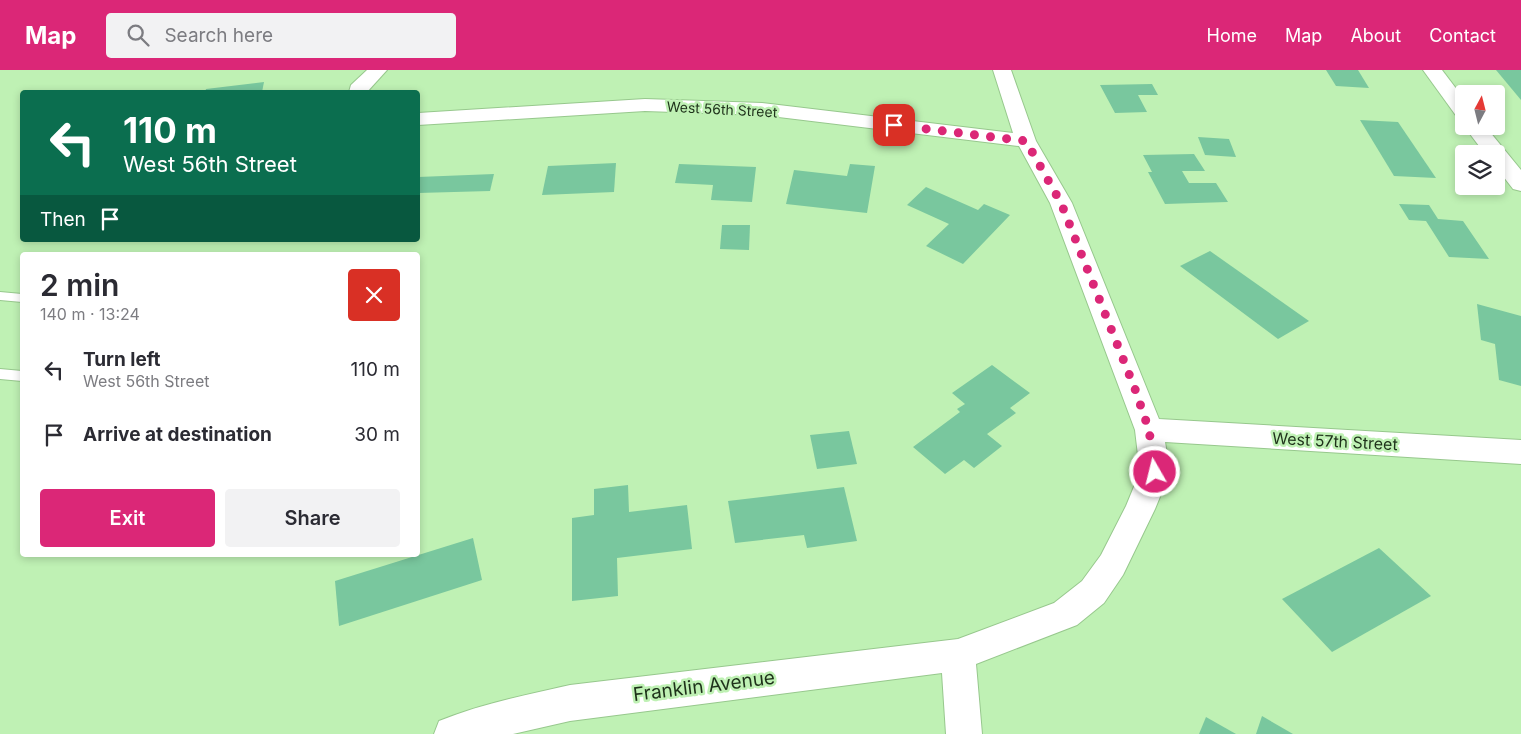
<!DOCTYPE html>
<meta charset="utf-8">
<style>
body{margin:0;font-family:Inter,sans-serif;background:#f2f2f3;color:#2b2b33;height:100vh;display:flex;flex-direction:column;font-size:19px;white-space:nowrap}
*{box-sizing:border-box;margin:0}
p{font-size:16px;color:#7c7c81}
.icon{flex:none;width:28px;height:28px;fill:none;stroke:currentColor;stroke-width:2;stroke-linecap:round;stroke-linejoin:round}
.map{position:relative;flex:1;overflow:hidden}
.drawer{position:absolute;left:20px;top:182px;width:400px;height:305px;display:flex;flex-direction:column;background:#fff;border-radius:5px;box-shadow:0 2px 8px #0003}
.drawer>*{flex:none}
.banner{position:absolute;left:20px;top:20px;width:400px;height:152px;border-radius:5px;box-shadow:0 2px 8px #0003;background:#0b6e4f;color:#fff;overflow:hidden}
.needle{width:32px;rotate:7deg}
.controls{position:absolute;left:1455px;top:15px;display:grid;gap:10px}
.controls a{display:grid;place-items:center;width:50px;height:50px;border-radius:5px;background:#fff;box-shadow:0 2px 8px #0003;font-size:25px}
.pin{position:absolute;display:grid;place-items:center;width:42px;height:42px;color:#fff;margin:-21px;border-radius:10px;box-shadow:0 2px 8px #0006}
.me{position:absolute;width:55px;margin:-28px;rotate:352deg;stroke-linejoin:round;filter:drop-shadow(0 0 4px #0008)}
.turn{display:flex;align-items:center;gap:18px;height:105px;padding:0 20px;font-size:22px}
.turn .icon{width:65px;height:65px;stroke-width:2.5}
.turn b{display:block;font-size:35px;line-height:42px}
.then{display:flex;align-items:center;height:48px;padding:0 20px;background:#0003;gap:10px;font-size:19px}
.round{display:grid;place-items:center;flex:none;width:52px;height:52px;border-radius:5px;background:#f2f2f3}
.headline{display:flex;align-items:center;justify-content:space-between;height:85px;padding:0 20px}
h1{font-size:30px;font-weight:600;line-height:38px}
.primary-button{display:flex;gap:10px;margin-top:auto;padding:10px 20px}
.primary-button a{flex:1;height:58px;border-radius:5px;background:#db2777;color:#fff;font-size:20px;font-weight:600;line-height:58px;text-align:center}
.primary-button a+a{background:#f2f2f3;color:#2b2b33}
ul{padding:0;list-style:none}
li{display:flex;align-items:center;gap:15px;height:65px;padding:0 20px}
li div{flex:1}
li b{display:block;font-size:19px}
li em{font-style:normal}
header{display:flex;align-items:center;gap:30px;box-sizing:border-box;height:70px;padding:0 25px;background:#db2777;color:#fff}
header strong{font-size:24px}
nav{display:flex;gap:28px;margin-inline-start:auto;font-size:18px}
.search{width:350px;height:45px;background:#f2f2f3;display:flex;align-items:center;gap:12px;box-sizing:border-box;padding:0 18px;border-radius:5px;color:#7c7c81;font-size:19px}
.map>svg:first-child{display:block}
.building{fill:#79c79e}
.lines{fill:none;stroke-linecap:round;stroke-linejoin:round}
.service-casing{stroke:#97c88d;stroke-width:2}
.minor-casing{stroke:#97c88d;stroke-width:2}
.service{fill:#fff;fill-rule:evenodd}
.minor{fill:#fff;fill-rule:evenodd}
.route{stroke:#db2777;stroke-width:9;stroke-dasharray:0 16.2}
.labels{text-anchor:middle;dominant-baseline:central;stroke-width:5;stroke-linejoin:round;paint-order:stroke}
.far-street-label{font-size:14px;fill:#1e311a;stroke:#bff1b4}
.street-label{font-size:16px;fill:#1e311a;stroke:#bff1b4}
.near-street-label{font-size:19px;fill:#1e311a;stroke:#bff1b4}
</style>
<header>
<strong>Map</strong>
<div class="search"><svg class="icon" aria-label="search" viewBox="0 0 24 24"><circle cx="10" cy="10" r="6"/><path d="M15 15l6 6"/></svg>Search here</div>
<nav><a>Home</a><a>Map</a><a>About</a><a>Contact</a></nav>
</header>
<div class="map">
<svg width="1521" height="664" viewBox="0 0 1521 664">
<rect width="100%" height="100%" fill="#bff1b4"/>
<g class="building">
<polygon points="1326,0 1358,0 1369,18 1336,16"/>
<polygon points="1496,0 1521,0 1521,30"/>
<polygon points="264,12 262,22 205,22 206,19"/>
<polygon points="1152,14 1158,25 1138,25 1147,42 1115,43 1100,15"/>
<polygon points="1360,50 1398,52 1436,108 1394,106"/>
<polygon points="1198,67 1229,69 1236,87 1205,85"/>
<polygon points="1194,84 1205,101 1182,101 1189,113 1216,113 1228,132 1165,134 1148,102 1152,102 1143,85"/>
<polygon points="616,93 614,122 542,125 548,96"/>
<polygon points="679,94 756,97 752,132 711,130 713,115 675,113"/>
<polygon points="850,94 875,96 867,143 786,134 794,100 847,106"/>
<polygon points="494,104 490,121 418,123 418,107"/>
<polygon points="926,117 978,140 984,134 1010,145 963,194 926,176 949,154 907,135"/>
<polygon points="1399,134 1429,135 1438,149 1463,151 1489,189 1449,187 1426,151 1409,150"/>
<polygon points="722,155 750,155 749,180 720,179"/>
<polygon points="1210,181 1309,251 1278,269 1180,196"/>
<polygon points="1477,234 1521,246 1521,316 1499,310 1495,274 1481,270"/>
<polygon points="992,295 1030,323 1010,338 1016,343 987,364 1002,376 974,398 964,390 945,404 913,377 960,342 957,339 965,334 952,323"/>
<polygon points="849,361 857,394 817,399 810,365"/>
<polygon points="628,415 629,442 687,435 692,479 617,488 618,526 572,531 572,448 594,445 594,419"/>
<polygon points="844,417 857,471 807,478 804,465 735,473 728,431"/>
<polygon points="473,468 482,510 339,556 335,511"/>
<polygon points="1379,478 1431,526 1332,582 1282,529"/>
<polygon points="1262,646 1293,664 1256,664"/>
<polygon points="1206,647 1236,664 1199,664"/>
</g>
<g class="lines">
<g class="service-casing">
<g id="service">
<polygon points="0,222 22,224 22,232 0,230"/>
<polygon points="0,299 22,301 22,311 0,309"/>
</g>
</g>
<g class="minor-casing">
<g id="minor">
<polygon points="367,0 387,0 367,22 349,22 351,15"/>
<path d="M993,0h18l25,71 36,62 87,216 362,21v24l-356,-22 5,30 -15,37 -32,66 -19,28 -27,22 -101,39 6,70h-36l-4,-61 -372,48 -57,13h-79l5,-13c42,-17 87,-26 131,-36l388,-46 96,-36 28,-22 19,-26 25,-49 14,-34 -5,-42 -85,-227 -31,-57 -257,-31 -117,-4 -227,14v-12l227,-14 117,4 251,30z"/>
<polygon points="1423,0 1442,0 1464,29 1464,49 1457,47"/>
<polygon points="1464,56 1485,56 1521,100 1521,121 1513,119 1496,97 1496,84 1485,84"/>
</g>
</g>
<use href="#service" class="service"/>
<use href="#minor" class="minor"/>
</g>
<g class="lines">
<polyline class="route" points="894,55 1026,71 1061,133 1135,319 1149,360 1155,402"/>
</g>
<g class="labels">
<g class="far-street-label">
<text transform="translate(722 39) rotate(3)">West 56th Street</text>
</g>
<g class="street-label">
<text transform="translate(1335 371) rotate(3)">West 57th Street</text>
</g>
<g class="near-street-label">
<text transform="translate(704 616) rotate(-7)">Franklin Avenue</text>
</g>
</g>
</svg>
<div class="controls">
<a><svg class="needle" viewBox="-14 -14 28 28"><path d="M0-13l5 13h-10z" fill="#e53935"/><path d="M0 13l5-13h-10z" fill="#7c7c81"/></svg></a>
<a><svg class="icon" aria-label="layers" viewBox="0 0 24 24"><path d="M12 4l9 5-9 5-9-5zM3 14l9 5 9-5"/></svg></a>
</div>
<div class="pin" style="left:894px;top:55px;background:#d93025"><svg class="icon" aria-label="arrive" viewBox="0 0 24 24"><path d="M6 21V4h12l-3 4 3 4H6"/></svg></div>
<svg class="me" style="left:1155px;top:402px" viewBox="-20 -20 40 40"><circle r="17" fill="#db2777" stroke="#fff" stroke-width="3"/><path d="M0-11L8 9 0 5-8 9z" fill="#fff"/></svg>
<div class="banner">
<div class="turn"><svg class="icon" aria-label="left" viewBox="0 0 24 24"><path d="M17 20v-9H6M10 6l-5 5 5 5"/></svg><div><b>110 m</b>West 56th Street</div></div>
<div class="then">Then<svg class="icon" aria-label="arrive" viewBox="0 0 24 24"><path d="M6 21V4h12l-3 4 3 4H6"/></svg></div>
</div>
<section class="drawer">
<div class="headline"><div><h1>2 min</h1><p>140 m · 13:24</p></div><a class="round" style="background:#d93025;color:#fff"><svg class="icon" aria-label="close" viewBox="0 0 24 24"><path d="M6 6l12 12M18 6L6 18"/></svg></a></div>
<ul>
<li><svg class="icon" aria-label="left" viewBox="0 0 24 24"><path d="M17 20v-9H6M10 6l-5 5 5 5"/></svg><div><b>Turn left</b><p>West 56th Street</p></div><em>110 m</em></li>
<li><svg class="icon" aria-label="arrive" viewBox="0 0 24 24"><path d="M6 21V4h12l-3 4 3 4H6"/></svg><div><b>Arrive at destination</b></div><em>30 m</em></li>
</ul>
<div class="primary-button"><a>Exit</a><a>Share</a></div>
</section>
</div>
